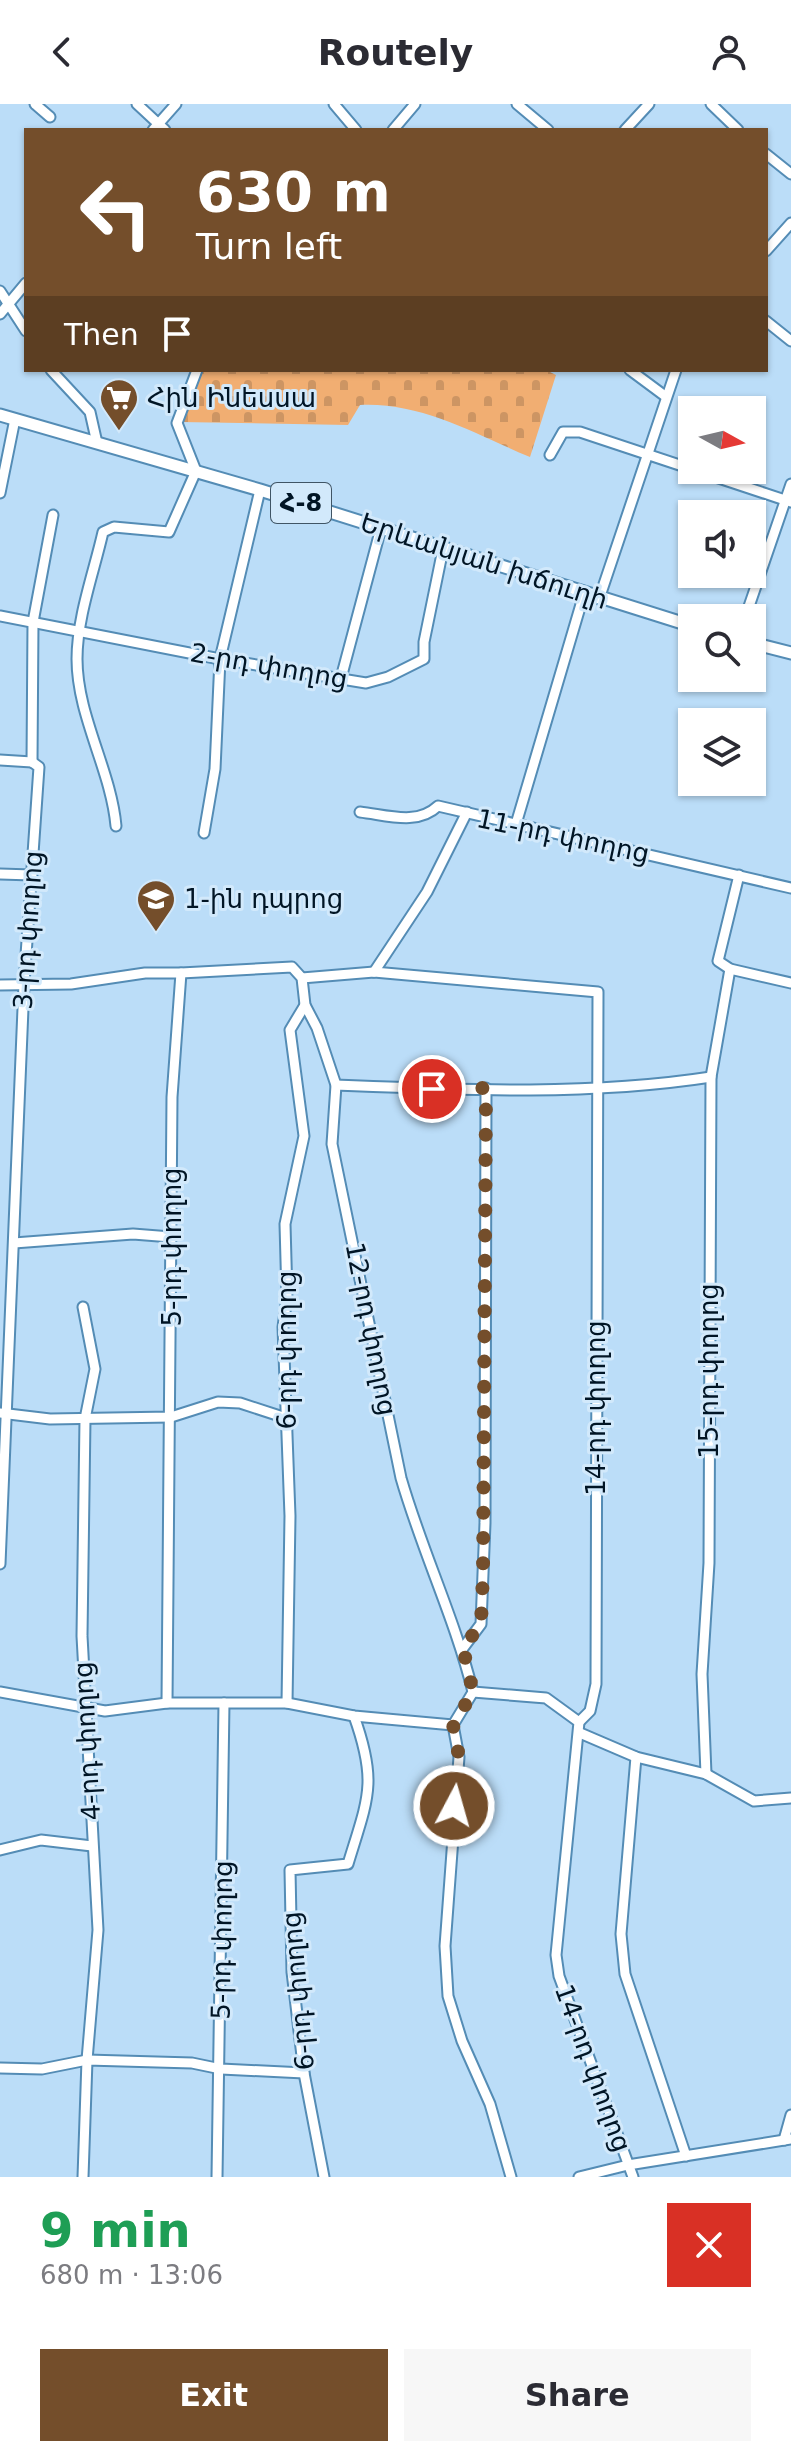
<!DOCTYPE html>
<meta charset="utf-8">
<style>
body{margin:0;font-family:"DejaVu Sans","Noto Sans Armenian",sans-serif;background:#f7f7f7;color:#2b2b33;height:100vh;display:flex;flex-direction:column;font-size:30px;white-space:nowrap}
*{box-sizing:border-box;margin:0}
p{font-size:26px;color:#7c7c81}
.icon{flex:none;width:44px;height:44px;fill:none;stroke:currentColor;stroke-width:2;stroke-linecap:round;stroke-linejoin:round}
.map{position:relative;height:2073px;overflow:hidden}
.panel{display:flex;flex-direction:column;background:#fff;flex:1}
.panel>*{flex:none}
.guide{position:absolute;left:24px;top:24px;width:744px;height:244px;border-radius:0px;box-shadow:0 2px 6px #0004;background:#744e2b;color:#fff;overflow:hidden}
.needle{width:52px;rotate:98deg}
.buttons{position:absolute;left:678px;top:292px;display:grid;gap:16px}
.buttons a{display:grid;place-items:center;width:88px;height:88px;border-radius:0px;background:#fff;box-shadow:0 2px 6px #0004;font-size:40px}
.pin{position:absolute;display:grid;place-items:center;width:68px;height:68px;color:#fff;margin:-34px;border:4px solid #fff;border-radius:50%;box-shadow:0 2px 8px #0007}
.me{position:absolute;width:88px;margin:-44px;rotate:6deg;stroke-linejoin:round;filter:drop-shadow(0 0 6px #0008)}
.turn{display:flex;align-items:center;gap:28px;height:168px;padding:0 40px;font-size:36px}
.turn .icon{width:104px;height:104px;stroke-width:2.5}
.turn b{display:block;font-size:56px;line-height:68px}
.then{display:flex;align-items:center;height:76px;padding:0 40px;background:#0003;gap:16px;font-size:30px}
.round{display:grid;place-items:center;flex:none;width:84px;height:84px;border-radius:0px;background:#f7f7f7}
.head{display:flex;align-items:center;justify-content:space-between;height:136px;padding:0 40px}
h1{font-size:48px;font-weight:800;line-height:60px;color:#1e9e55}
.button{display:flex;gap:16px;margin-top:auto;padding:16px 40px}
.button a{flex:1;height:92px;border-radius:0px;background:#744e2b;color:#fff;font-size:32px;font-weight:800;line-height:92px;text-align:center}
.button a+a{background:#f7f7f7;color:#2b2b33}
header{display:flex;justify-content:space-between;align-items:center;height:104px;padding:0 40px;background:#fff;font-size:36px;font-weight:800}
.map>svg:first-child{display:block}
.cemetery{fill:url(#cemetery-stones)}
.lines{fill:none;stroke-linecap:round;stroke-linejoin:round}
.minor-casing{stroke:#548cb5;stroke-width:13}
.major-casing{stroke:#548cb5;stroke-width:15}
.minor{stroke:#fff;stroke-width:9}
.major{stroke:#fff;stroke-width:11}
.route{stroke:#744e2b;stroke-width:14;stroke-dasharray:0 25.2}
.labels{text-anchor:middle;dominant-baseline:central;stroke-width:6;stroke-linejoin:round;paint-order:stroke}
.shield{fill:#d2e9fb;stroke:#405565;stroke-width:2}
.shield-label{font-size:24px;font-weight:bold;fill:#011525}
.poi-label{font-size:26px;fill:#011525;stroke:#d2e9fb;text-anchor:start}
.street-label{font-size:26px;fill:#011525;stroke:#d2e9fb}
</style>
<header><svg class="icon" aria-label="back" viewBox="0 0 24 24"><path d="M15 5l-7 7 7 7"/></svg>Routely<svg class="icon" aria-label="person" viewBox="0 0 24 24"><circle cx="12" cy="8" r="4"/><path d="M4 21q1-7 8-7t8 7"/></svg></header>
<div class="map">
<svg width="791" height="2073" viewBox="0 0 791 2073">
<defs>
<pattern id="cemetery-stones" width="16" height="16" patternUnits="userSpaceOnUse" patternTransform="scale(2)"><rect width="16" height="16" fill="#f1ae72"/><path d="M2 7V4a2 2 0 0 1 4 0v3zM10 15v-3a2 2 0 0 1 4 0v3z" fill="#cd9563"/></pattern>
</defs>
<rect width="100%" height="100%" fill="#bbddf8"/>
<path class="cemetery" d="M201,266h345l10,5 -26,82c-55,-23 -109,-55 -170,-52l-12,20 -168,-3z"/>
<g class="lines">
<g class="minor-casing">
<g id="minor">
<polyline points="35,0 50,13"/>
<polyline points="137,0 165,26"/>
<polyline points="334,0 356,26"/>
<polyline points="517,0 548,26"/>
<polyline points="711,0 738,26"/>
<polyline points="153,26 176,0"/>
<polyline points="393,26 415,0"/>
<polyline points="625,26 649,0"/>
<polyline points="766,50 791,70"/>
<polyline points="766,147 791,119"/>
<polyline points="0,187 26,227"/>
<polyline points="0,210 26,179"/>
<polyline points="766,217 791,237"/>
<polyline points="51,266 90,308 97,339"/>
<polyline points="630,266 665,292"/>
<polyline points="550,351 563,328 580,328 791,398"/>
<polyline points="0,389 15,315"/>
<polyline points="599,495 676,266"/>
<polyline points="0,512 220,555 366,579 388,573 424,555 424,538 443,445"/>
<polyline points="745,514 791,380"/>
<polyline points="341,574 381,424"/>
<polyline points="0,656 32,658"/>
<polyline points="32,658 33,518 53,411"/>
<path d="M360,708c27,3 57,14 78,-6l353,82"/>
<polyline points="516,720 584,490"/>
<path d="M116,722c-5,-56 -39,-110 -39,-167 0,-42 17,-87 26,-127l11,-5 55,5 27,-61 -19,-48 20,-53"/>
<polyline points="204,729 215,665 220,555 260,386"/>
<polyline points="0,770 32,771"/>
<polyline points="739,771 718,857 730,865 791,879"/>
<polyline points="374,868 427,788 467,708"/>
<path d="M181,869l111,-6 10,11 3,27 12,23 19,57 -4,59 69,334c21,73 54,141 72,214l-20,33 6,32 -14,189 3,50 14,45 28,63 21,73"/>
<polyline points="302,874 374,868 598,888 596,1580 590,1607 579,1618"/>
<polyline points="0,881 71,880 145,869 181,869 172,993 167,1599"/>
<path d="M336,981c124,5 252,11 375,-8"/>
<polyline points="14,1139 133,1130 171,1133"/>
<polyline points="0,1309 50,1315 171,1313 218,1298 240,1299 286,1314"/>
<polyline points="0,1460 24,880 39,663 32,658"/>
<polyline points="463,1544 481,1520 485,1419 486,984"/>
<polyline points="0,1588 105,1607 167,1599 287,1599 354,1612 453,1621"/>
<polyline points="473,1588 546,1594 579,1618 556,1851 559,1872 633,2073"/>
<polyline points="287,1599 290,1412 283,1223 287,1193 285,1120 304,1032 290,926 305,901"/>
<polyline points="580,1629 636,1653 706,1670 754,1697 791,1694"/>
<polyline points="636,1653 621,1830 625,1870 686,2052"/>
<polyline points="706,1670 702,1570 709,1459 711,973 730,865"/>
<polyline points="0,1746 41,1736 92,1742"/>
<polyline points="0,1964 42,1965 87,1956 192,1959 221,1965 304,1969"/>
<polyline points="784,2036 791,2011"/>
<polyline points="83,2073 87,1956 98,1826 82,1532 85,1315 95,1265 83,1203"/>
<polyline points="217,2073 224,1599"/>
<path d="M324,2073l-20,-104 -12,-101 -2,-102 58,-6c20,-66 30,-81 6,-148"/>
<polyline points="579,2073 628,2061 791,2035"/>
</g>
</g>
<g class="major-casing">
<g id="major">
<polyline points="0,311 260,386 692,522"/>
<polyline points="752,539 791,549"/>
</g>
</g>
<use href="#minor" class="minor"/>
<use href="#major" class="major"/>
</g>
<g class="lines">
<polyline class="route" points="432,985 486,984 483,1470 481,1520 463,1544 473,1588 453,1621 459,1653 454,1702"/>
</g>
<defs>
<g id="supermarket-pin" transform="scale(2)"><path d="M0 17L-7.5 6A9.5 9.5 0 1 1 7.5 6Z" fill="#744e2b" stroke="#d2e9fb"/><path d="M-6-5.5h2.5l.6 2H6L4.5 2H-2.5L-4.4-4H-6ZM-1.5 3.2a1.3 1.3 0 1 0 .1 0ZM3 3.2a1.3 1.3 0 1 0 .1 0Z" fill="#fff"/></g>
<g id="school-pin" transform="scale(2)"><path d="M0 17L-7.5 6A9.5 9.5 0 1 1 7.5 6Z" fill="#744e2b" stroke="#d2e9fb"/><path d="M0-5L7-2L0 1L-7-2ZM-4 1L0 2.5L4 1V4Q0 6-4 4Z" fill="#fff"/></g>
</defs>
<g fill-rule="evenodd">
<use href="#supermarket-pin" x="119" y="294"/>
<use href="#school-pin" x="156" y="795"/>
</g>
<g class="labels">
<rect class="shield" x="271" y="379" width="60" height="40" rx="6"/>
<g class="shield-label">
<text x="301" y="399">Հ-8</text>
</g>
<g class="poi-label">
<text x="147" y="294">Հին Ինեսսա</text>
<text x="184" y="795">1-ին դպրոց</text>
</g>
<g class="street-label">
<text transform="translate(484 457) rotate(18)">Երևանյան խճուղի</text>
<text transform="translate(269 562) rotate(10)">2-րդ փողոց</text>
<text transform="translate(563 732) rotate(12)">11-րդ փողոց</text>
<text transform="translate(28 826) rotate(-86)">3-րդ փողոց</text>
<text transform="translate(172 1143) rotate(-90)">5-րդ փողոց</text>
<text transform="translate(371 1225) rotate(79)">12-րդ փողոց</text>
<text transform="translate(287 1246) rotate(-90)">6-րդ փողոց</text>
<text transform="translate(709 1267) rotate(-90)">15-րդ փողոց</text>
<text transform="translate(596 1304) rotate(-90)">14-րդ փողոց</text>
<text transform="translate(87 1637) rotate(-93)">4-րդ փողոց</text>
<text transform="translate(222 1836) rotate(-89)">5-րդ փողոց</text>
<text transform="translate(298 1887) rotate(-95)">6-րդ փողոց</text>
<text transform="translate(593 1964) rotate(70)">14-րդ փողոց</text>
</g>
</g>
</svg>
<div class="buttons">
<a><svg class="needle" viewBox="-14 -14 28 28"><path d="M0-13l5 13h-10z" fill="#e53935"/><path d="M0 13l5-13h-10z" fill="#7c7c81"/></svg></a>
<a><svg class="icon" aria-label="sound" viewBox="0 0 24 24"><path d="M4 9h4l5-4v14l-5-4H4zM17 9q2 3 0 6"/></svg></a>
<a><svg class="icon" aria-label="search" viewBox="0 0 24 24"><circle cx="10" cy="10" r="6"/><path d="M15 15l6 6"/></svg></a>
<a><svg class="icon" aria-label="layers" viewBox="0 0 24 24"><path d="M12 4l9 5-9 5-9-5zM3 14l9 5 9-5"/></svg></a>
</div>
<div class="pin" style="left:432px;top:985px;background:#d93025"><svg class="icon" aria-label="arrive" viewBox="0 0 24 24"><path d="M6 21V4h12l-3 4 3 4H6"/></svg></div>
<svg class="me" style="left:454px;top:1702px" viewBox="-20 -20 40 40"><circle r="17" fill="#744e2b" stroke="#fff" stroke-width="3"/><path d="M0-11L8 9 0 5-8 9z" fill="#fff"/></svg>
<div class="guide">
<div class="turn"><svg class="icon" aria-label="left" viewBox="0 0 24 24"><path d="M17 20v-9H6M10 6l-5 5 5 5"/></svg><div><b>630 m</b>Turn left</div></div>
<div class="then">Then<svg class="icon" aria-label="arrive" viewBox="0 0 24 24"><path d="M6 21V4h12l-3 4 3 4H6"/></svg></div>
</div>
</div>
<section class="panel">
<div class="head"><div><h1>9 min</h1><p>680 m · 13:06</p></div><a class="round" style="background:#d93025;color:#fff"><svg class="icon" aria-label="close" viewBox="0 0 24 24"><path d="M6 6l12 12M18 6L6 18"/></svg></a></div>
<div class="button"><a>Exit</a><a>Share</a></div>
</section>
